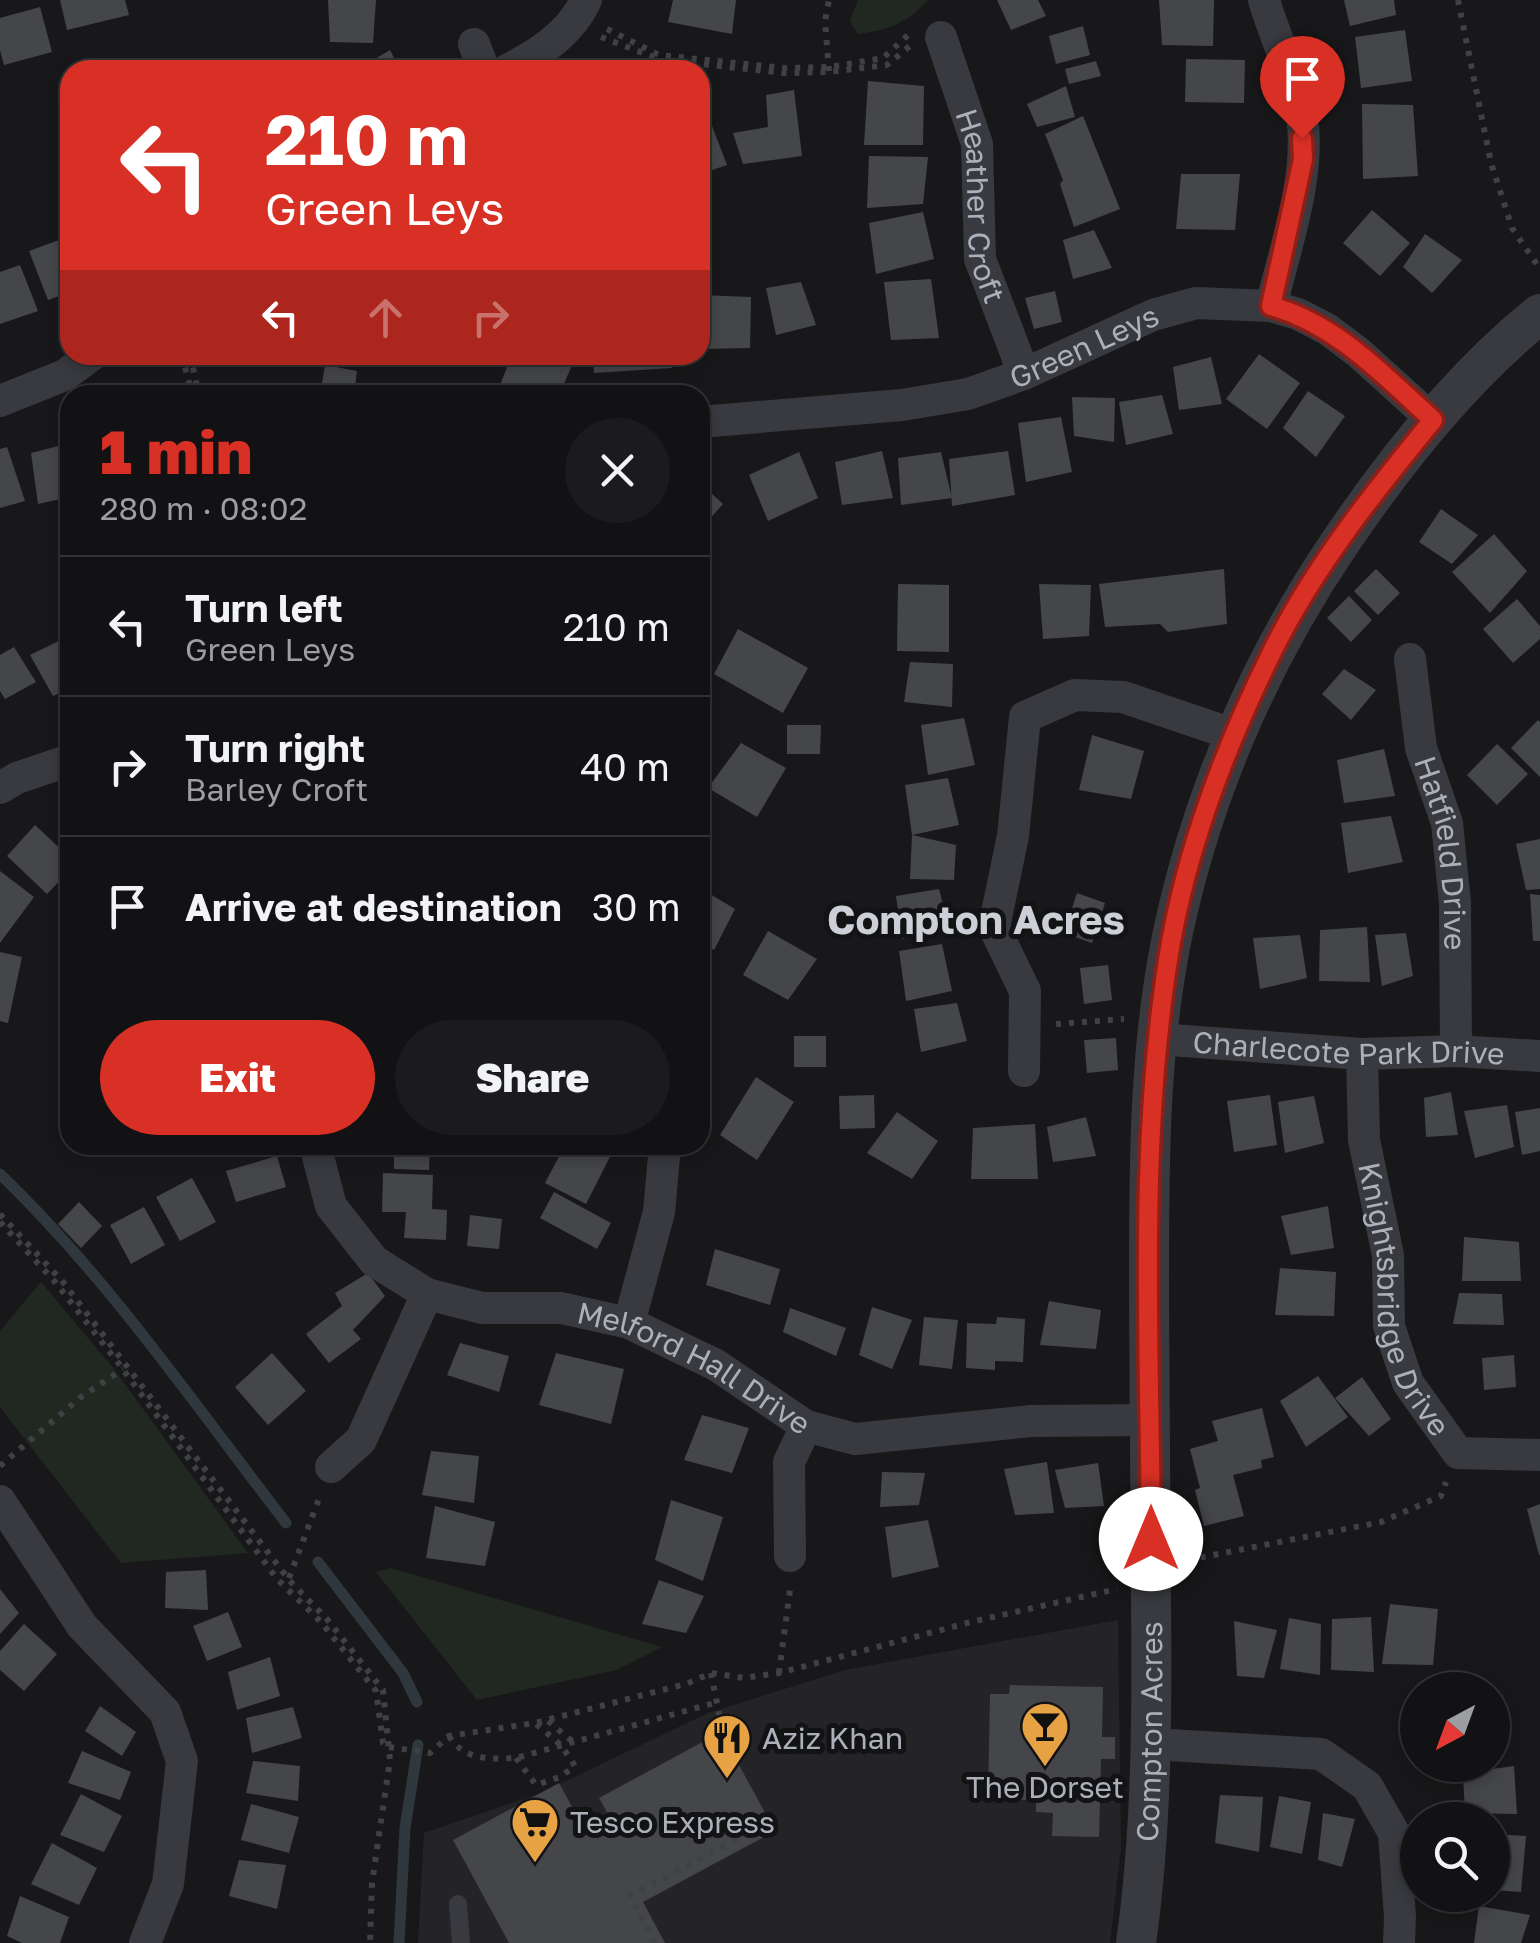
<!DOCTYPE html>
<meta charset="utf-8">
<style>
body{margin:0;font-family:"Golos Text",sans-serif;background:#1b1b1d;color:#f1f3f6;height:100vh;display:flex;flex-direction:column;font-size:38px;white-space:nowrap}
*{box-sizing:border-box;margin:0}
p{font-size:32px;color:#9c9ea0}
.icon{flex:none;width:55px;height:55px;fill:none;stroke:currentColor;stroke-width:2;stroke-linecap:round;stroke-linejoin:round}
.map{position:relative;flex:1;overflow:hidden}
.panel{position:absolute;left:60px;top:385px;width:650px;height:770px;display:flex;flex-direction:column;background:#121214;border-radius:30px;box-shadow:0 5px 15px #0003,0 0 0 2px #313234}
.panel>*{flex:none}
.guide{position:absolute;left:60px;top:60px;width:650px;height:305px;border-radius:30px;box-shadow:0 5px 15px #0003,0 0 0 2px #313234;background:#d93025;color:#fff;overflow:hidden}
.needle{width:65px;rotate:221deg}
.fabs{position:absolute;left:1400px;top:1672px;display:grid;gap:20px}
.fabs a{display:grid;place-items:center;width:110px;height:110px;border-radius:50%;background:#121214;box-shadow:0 5px 15px #0003,0 0 0 2px #313234;font-size:50px}
.pin{position:absolute;display:grid;place-items:center;width:85px;height:85px;color:#fff;margin:-102px -42px;border-radius:50% 50% 50% 0;rotate:-45deg;box-shadow:0 0 10px #0007}
.pin .icon{rotate:45deg}
.me{position:absolute;width:110px;margin:-55px;rotate:0deg;stroke-linejoin:round;filter:drop-shadow(0 0 8px #0008)}
.turn{display:flex;align-items:center;gap:35px;height:210px;padding:0 40px;font-size:45px}
.turn .icon{width:130px;height:130px;stroke-width:2.5}
.turn b{display:block;font-size:70px;line-height:85px}
.lanes{display:flex;align-items:center;height:95px;padding:0 40px;background:#0003;justify-content:center;gap:50px;direction:ltr}
.lanes .off{opacity:.35}
.round{display:grid;place-items:center;flex:none;width:105px;height:105px;border-radius:52px;background:#1b1b1d}
.headline{display:flex;align-items:center;justify-content:space-between;height:170px;padding:0 40px}
h1{font-size:60px;font-weight:800;line-height:75px;color:#d93025}
.button{display:flex;gap:20px;margin-top:auto;padding:20px 40px}
.button a{flex:1;height:115px;border-radius:60px;background:#d93025;color:#fff;font-size:40px;font-weight:800;line-height:115px;text-align:center}
.button a+a{background:#1b1b1d;color:#f1f3f6}
ul{padding:0;list-style:none}
li{display:flex;align-items:center;gap:30px;height:140px;padding:0 40px;border-top:2px solid #313234}
li div{flex:1}
li b{display:block;font-size:38px}
li em{font-style:normal}
.map>svg:first-child{display:block}
.built{fill:#242427}
.green{fill:#202821}
.lines{fill:none;stroke-linecap:round;stroke-linejoin:round}
.stream{stroke:#2f383d;stroke-width:11}
.building{fill:#45464a}
.path{stroke:#3f4145;stroke-width:6;stroke-dasharray:5 8;stroke-linecap:butt}
.service{stroke:#393a3f;stroke-width:18}
.minor{stroke:#393a3f;stroke-width:32}
.tertiary{stroke:#393a3f;stroke-width:40}
.route-casing{stroke:#8d1f18;stroke-width:25}
.route{stroke:#d93025;stroke-width:18}
.labels{text-anchor:middle;dominant-baseline:central;stroke-width:10;stroke-linejoin:round;paint-order:stroke}
.street-label{font-size:30px;fill:#abb0b9;stroke:#131315}
.poi-label{font-size:30px;fill:#abb0b9;stroke:#131315;text-anchor:start}
.district-label{font-size:40px;font-weight:bold;fill:#cccfd5;stroke:#131315}
</style>
<div class="map">
<svg width="1540" height="1943" viewBox="0 0 1540 1943">
<rect width="100%" height="100%" fill="#18181a"/>
<polygon class="built" points="1118,1620 1121,1848 1110,1943 418,1943 424,1833 541,1793 708,1713 845,1670"/>
<g class="green">
<path d="M858,0h70c-21,23 -39,30 -70,34l-8,-13z"/>
<polygon points="41,1282 114,1369 248,1553 121,1563 0,1407 0,1331"/>
<polygon points="391,1568 662,1647 617,1670 477,1700 376,1572"/>
</g>
<g class="lines">
<g class="stream">
<path d="M0,1174c108,104 195,231 286,349"/>
<polyline points="318,1562 403,1673 417,1702"/>
<polyline points="399,1943 405,1828 418,1745"/>
</g>
</g>
<g class="building">
<polygon points="60,0 125,0 129,15 67,30"/>
<polygon points="328,0 376,0 373,43 330,42"/>
<polygon points="673,0 736,0 732,34 668,22"/>
<polygon points="997,0 1038,0 1046,16 1011,30"/>
<polygon points="1159,0 1214,0 1213,46 1162,45"/>
<polygon points="1344,0 1394,0 1396,15 1350,26"/>
<polygon points="40,7 52,52 4,65 0,50 0,18"/>
<polygon points="1083,26 1090,55 1056,64 1049,36"/>
<polygon points="1405,30 1412,81 1361,88 1355,37"/>
<polygon points="390,50 400,70 357,70"/>
<polygon points="1186,59 1245,60 1244,103 1185,102"/>
<polygon points="1096,61 1101,76 1069,84 1065,69"/>
<polygon points="868,81 924,86 923,145 864,145"/>
<polygon points="1066,86 1075,117 1037,127 1027,104"/>
<polygon points="794,90 802,156 743,164 733,133 768,127 766,95"/>
<polygon points="1362,104 1413,105 1418,176 1363,179"/>
<polygon points="1083,116 1120,209 1074,227 1060,184 1063,180 1045,134"/>
<polygon points="709,118 727,165 700,174 700,122"/>
<polygon points="869,156 928,157 923,204 867,208"/>
<polygon points="1181,174 1240,174 1235,230 1176,229"/>
<polygon points="1372,210 1410,243 1380,276 1343,243"/>
<polygon points="923,212 934,259 876,274 869,223"/>
<polygon points="1094,230 1112,268 1073,279 1063,240"/>
<polygon points="1425,234 1462,260 1432,293 1403,267"/>
<polygon points="70,236 70,292 48,300 29,251"/>
<polygon points="20,265 38,311 0,324 0,272"/>
<polygon points="931,279 939,338 891,340 884,282"/>
<polygon points="801,282 816,325 776,335 766,288"/>
<polygon points="1055,291 1062,322 1034,329 1025,298"/>
<polygon points="700,295 751,297 750,348 700,349"/>
<polygon points="1259,354 1300,383 1267,429 1226,399"/>
<polygon points="512,355 552,355 573,363 559,395 496,395"/>
<polygon points="593,355 671,355 672,368 594,373"/>
<polygon points="1211,357 1222,404 1179,410 1173,367"/>
<polygon points="325,365 357,371 354,395 320,395"/>
<polygon points="1308,391 1345,416 1316,457 1283,428"/>
<polygon points="1162,395 1173,434 1126,445 1119,402"/>
<polygon points="1072,397 1115,398 1114,442 1074,436"/>
<polygon points="1061,417 1072,472 1026,482 1018,423"/>
<polygon points="70,443 70,497 38,504 31,453"/>
<polygon points="7,447 25,501 0,508 0,449"/>
<polygon points="882,451 893,498 842,505 835,462"/>
<polygon points="1008,451 1015,495 952,506 949,459"/>
<polygon points="799,452 818,498 768,521 749,475"/>
<polygon points="941,452 952,498 901,505 898,458"/>
<polygon points="700,483 723,504 700,530"/>
<polygon points="1441,509 1478,535 1452,564 1419,542"/>
<polygon points="1494,534 1527,571 1490,613 1452,572"/>
<polygon points="1224,569 1227,624 1168,632 1160,624 1105,627 1099,584"/>
<polygon points="1376,569 1400,593 1378,615 1354,591"/>
<polygon points="898,584 949,585 949,652 897,651"/>
<polygon points="1039,584 1091,585 1089,636 1043,639"/>
<polygon points="1349,596 1372,620 1351,642 1327,618"/>
<polygon points="1517,599 1540,626 1540,639 1513,663 1483,629"/>
<polygon points="738,629 808,668 783,713 714,674"/>
<polygon points="69,636 70,688 53,696 30,655"/>
<polygon points="14,647 36,682 5,699 0,691 0,655"/>
<polygon points="910,662 953,664 952,707 904,702"/>
<polygon points="1344,669 1376,690 1351,720 1322,694"/>
<polygon points="964,718 975,765 928,775 921,725"/>
<polygon points="1538,720 1540,722 1540,777 1511,748"/>
<polygon points="787,725 821,725 820,754 787,754"/>
<polygon points="1092,735 1144,751 1131,799 1079,790"/>
<polygon points="741,743 786,768 757,817 708,788"/>
<polygon points="1497,744 1528,774 1497,805 1467,775"/>
<polygon points="1384,749 1395,796 1344,803 1337,760"/>
<polygon points="948,778 959,825 912,835 905,785"/>
<polygon points="1391,816 1403,862 1348,873 1341,823"/>
<polygon points="70,817 70,838 60,822"/>
<polygon points="35,825 70,858 70,870 47,894 7,856"/>
<polygon points="912,835 956,845 954,880 910,879"/>
<polygon points="1540,839 1540,889 1526,890 1516,844"/>
<polygon points="0,871 34,897 0,943"/>
<polygon points="700,888 735,909 714,950 700,943"/>
<polygon points="939,889 949,928 902,939 896,896"/>
<polygon points="1077,893 1105,903 1092,943 1064,933"/>
<polygon points="1530,894 1540,895 1540,941 1533,941"/>
<polygon points="1367,927 1370,982 1319,981 1320,930"/>
<polygon points="768,931 817,959 788,1000 743,975"/>
<polygon points="1406,933 1413,976 1382,986 1375,935"/>
<polygon points="1300,935 1307,978 1260,989 1253,938"/>
<polygon points="942,944 952,991 906,1001 899,951"/>
<polygon points="0,952 22,957 8,1023 0,1021"/>
<polygon points="1108,965 1112,1000 1084,1004 1080,968"/>
<polygon points="957,1003 967,1041 921,1052 914,1009"/>
<rect x="794" y="1036" width="32" height="31"/>
<polygon points="1116,1038 1118,1070 1087,1073 1084,1040"/>
<polygon points="756,1077 794,1102 757,1160 720,1135"/>
<polygon points="1451,1092 1458,1135 1426,1137 1424,1098"/>
<polygon points="874,1095 875,1128 840,1129 839,1096"/>
<polygon points="1270,1095 1277,1145 1234,1152 1227,1101"/>
<polygon points="1314,1096 1324,1143 1285,1153 1278,1102"/>
<polygon points="1507,1105 1514,1147 1475,1158 1464,1111"/>
<polygon points="1540,1108 1540,1151 1522,1155 1515,1112"/>
<polygon points="897,1112 938,1141 912,1179 867,1153"/>
<polygon points="1086,1117 1096,1156 1053,1162 1047,1127"/>
<polygon points="1035,1124 1038,1179 971,1179 973,1128"/>
<polygon points="379,1145 430,1145 429,1170 394,1169 394,1155 378,1154"/>
<polygon points="565,1145 615,1147 586,1204 545,1183"/>
<polygon points="277,1156 286,1187 236,1202 226,1171"/>
<polygon points="383,1173 433,1175 432,1209 447,1210 446,1240 404,1238 406,1212 382,1212"/>
<polygon points="192,1178 216,1222 180,1241 156,1197"/>
<polygon points="554,1192 611,1223 597,1249 540,1218"/>
<polygon points="79,1202 102,1226 81,1248 58,1224"/>
<polygon points="1328,1206 1334,1248 1291,1255 1281,1216"/>
<polygon points="144,1207 165,1245 131,1264 110,1225"/>
<polygon points="470,1215 502,1219 499,1249 467,1246"/>
<polygon points="1464,1237 1519,1242 1521,1281 1462,1281"/>
<polygon points="715,1249 780,1269 770,1305 706,1285"/>
<polygon points="1280,1268 1336,1272 1334,1316 1275,1315"/>
<polygon points="368,1273 385,1296 353,1330 361,1339 329,1363 306,1334 342,1306 335,1293"/>
<polygon points="1459,1293 1502,1294 1504,1325 1453,1324"/>
<polygon points="1049,1301 1101,1310 1096,1349 1040,1345"/>
<polygon points="872,1307 912,1320 892,1369 859,1355"/>
<polygon points="790,1308 846,1328 836,1356 783,1332"/>
<polygon points="924,1317 958,1320 952,1369 919,1365"/>
<polygon points="997,1317 1025,1319 1023,1362 995,1361 995,1370 966,1368 967,1323 996,1324"/>
<polygon points="460,1343 509,1356 499,1392 447,1375"/>
<polygon points="272,1353 306,1391 268,1425 235,1387"/>
<polygon points="556,1353 624,1369 611,1424 539,1405"/>
<polygon points="1514,1355 1516,1387 1484,1390 1482,1358"/>
<polygon points="1318,1376 1348,1417 1306,1447 1280,1401"/>
<polygon points="1362,1377 1391,1419 1369,1436 1335,1398"/>
<polygon points="1262,1408 1274,1457 1261,1460 1262,1468 1233,1475 1244,1516 1204,1526 1195,1490 1200,1488 1190,1449 1218,1441 1212,1421"/>
<polygon points="702,1415 749,1428 732,1473 684,1460"/>
<polygon points="431,1451 479,1456 474,1503 422,1495"/>
<polygon points="1047,1462 1054,1513 1015,1515 1004,1469"/>
<polygon points="1098,1463 1104,1506 1065,1508 1055,1470"/>
<polygon points="882,1472 925,1473 919,1505 880,1507"/>
<polygon points="671,1500 723,1517 703,1581 655,1560"/>
<polygon points="1540,1504 1540,1555 1539,1555 1527,1509"/>
<polygon points="435,1506 495,1522 485,1566 426,1558"/>
<polygon points="928,1520 939,1567 892,1578 885,1527"/>
<polygon points="206,1570 208,1610 165,1608 166,1572"/>
<polygon points="659,1580 704,1596 686,1633 642,1624"/>
<polygon points="0,1589 19,1613 0,1634"/>
<polygon points="1390,1604 1438,1609 1433,1665 1382,1664"/>
<polygon points="228,1612 242,1647 207,1661 193,1626"/>
<polygon points="1371,1617 1374,1672 1331,1670 1332,1619"/>
<polygon points="1289,1618 1321,1624 1320,1675 1280,1669"/>
<polygon points="1234,1621 1277,1630 1264,1678 1237,1676"/>
<polygon points="24,1624 57,1654 24,1691 0,1670 0,1651"/>
<polygon points="270,1657 280,1696 237,1710 228,1672"/>
<polygon points="1485,1681 1488,1690 1464,1690"/>
<polygon points="1010,1685 1103,1687 1102,1737 1115,1737 1115,1759 1101,1759 1099,1837 1052,1836 1053,1813 1036,1812 1036,1800 988,1799 990,1694 1009,1694"/>
<polygon points="1492,1703 1509,1747 1492,1754"/>
<polygon points="100,1706 136,1732 122,1756 85,1731"/>
<polygon points="293,1707 302,1738 252,1753 246,1718"/>
<polygon points="721,1732 775,1831 643,1902 665,1943 509,1943 453,1840 559,1783 582,1825 607,1812 599,1798"/>
<polygon points="82,1751 131,1772 120,1800 68,1783"/>
<polygon points="253,1761 300,1766 298,1801 246,1793"/>
<polygon points="1514,1766 1517,1814 1465,1813 1463,1773"/>
<polygon points="81,1794 122,1816 104,1852 60,1835"/>
<polygon points="1220,1795 1263,1797 1259,1852 1215,1843"/>
<polygon points="1279,1796 1311,1802 1302,1854 1270,1847"/>
<polygon points="251,1804 299,1817 289,1853 241,1840"/>
<polygon points="1323,1813 1355,1819 1342,1867 1318,1860"/>
<polygon points="1492,1834 1526,1836 1521,1892 1492,1890"/>
<polygon points="52,1843 97,1868 79,1905 31,1884"/>
<polygon points="239,1860 286,1865 277,1909 229,1896"/>
<polygon points="20,1896 69,1917 60,1943 22,1943 7,1936"/>
<polygon points="1479,1906 1530,1915 1521,1943 1474,1943"/>
</g>
<g class="lines">
<g class="path">
<polyline points="1458,0 1491,163 1512,228 1540,269"/>
<polyline points="607,29 659,55 784,68 830,67 883,58 908,35"/>
<polyline points="601,37 659,59"/>
<polyline points="691,63 784,73 829,72 887,65 911,45"/>
<polyline points="829,71 825,21 829,0"/>
<polyline points="182,355 192,395"/>
<polyline points="190,355 199,395"/>
<polyline points="1056,1024 1124,1019"/>
<polyline points="0,1214 63,1282 289,1580 327,1619 383,1690 390,1760 372,1883 370,1943"/>
<polyline points="0,1222 56,1283 119,1364 277,1579 321,1622 376,1691 383,1743 388,1747"/>
<polyline points="0,1466 81,1397 123,1369"/>
<polyline points="1188,1560 1381,1522 1441,1496 1446,1482"/>
<polyline points="289,1578 320,1496"/>
<polyline points="711,1673 720,1718"/>
<polyline points="779,1673 790,1590"/>
<polyline points="548,1721 572,1741"/>
<path d="M449,1736c15,25 42,23 67,22l202,-56"/>
<polyline points="389,1747 430,1753 449,1736 535,1723 686,1684 711,1673 744,1678 779,1673 971,1622 1117,1589"/>
<polyline points="516,1758 536,1785 560,1777 575,1766 561,1745 535,1723"/>
<polyline points="655,1943 630,1896 774,1820"/>
</g>
<polyline class="service" points="458,1904 461,1943"/>
<g class="minor">
<path d="M1264,0c11,39 31,76 38,117 9,58 -17,132 -31,189"/>
<path id="s1" d="M941,37l36,107 3,115 44,115"/>
<polyline points="474,44 484,70"/>
<path d="M507,70c32,-16 64,-37 79,-70"/>
<polyline points="0,401 65,375 92,355"/>
<path id="s2" d="M700,422l202,-17 66,-11 56,-20 129,-59 43,-12 75,3 27,8 29,15 32,24 74,67"/>
<path id="s3" d="M1410,659l11,89 26,75 8,80 1,148"/>
<polyline points="0,788 17,778 70,760"/>
<path id="s4" d="M1157,1039l205,15 94,-3 84,5"/>
<path id="s5" d="M1362,1054l2,86 24,115 1,71 19,57 50,70 82,2"/>
<polyline points="1024,1071 1025,991 994,927 1013,836 1025,717 1075,695 1123,697 1235,735"/>
<path id="s6" d="M315,1145l16,61 43,55 53,33 55,14h79l68,15 87,42 90,61 49,13 176,-18 119,-1"/>
<polyline points="629,1323 659,1212 665,1145"/>
<polyline points="331,1467 361,1440 427,1294"/>
<polyline points="0,1501 82,1626 165,1712 182,1761 168,1884 145,1943"/>
<polyline points="790,1556 789,1462 806,1426"/>
<polyline points="1152,1744 1321,1754 1367,1786 1394,1833 1400,1917 1399,1943"/>
</g>
<path class="tertiary" id="s7" d="M1136,1943c16,-113 16,-227 15,-341 0,-103 -1,-205 -2,-307 0,-119 -1,-241 23,-358 29,-140 87,-275 167,-393 56,-83 122,-167 201,-230"/>
</g>
<g class="lines">
<g class="route-casing">
<path id="route" d="M1151,1539c-1,-198 -14,-401 20,-597 18,-100 57,-201 102,-292 41,-83 101,-158 160,-230 -50,-45 -95,-95 -162,-114l32,-147 -1,-21"/>
</g>
<use href="#route" class="route"/>
</g>
<defs>
<g id="bar-pin" transform="scale(2.5)"><path d="M0 17L-7.5 6A9.5 9.5 0 1 1 7.5 6Z" fill="#e6a243" stroke="#131315"/><path d="M-6-5H6L.8 .8V4.5H3.5V6h-7V4.5H-.8V.8Z" fill="#111"/></g>
<g id="restaurant-pin" transform="scale(2.5)"><path d="M0 17L-7.5 6A9.5 9.5 0 1 1 7.5 6Z" fill="#e6a243" stroke="#131315"/><path d="M-5-6h1v4h1v-4h1v4h1v-4h1v5L-1.5 .5V6h-2V.5L-5-1ZM5-6V6H3V1.5H1.5Q1.5-4 5-6Z" fill="#111"/></g>
<g id="supermarket-pin" transform="scale(2.5)"><path d="M0 17L-7.5 6A9.5 9.5 0 1 1 7.5 6Z" fill="#e6a243" stroke="#131315"/><path d="M-6-5.5h2.5l.6 2H6L4.5 2H-2.5L-4.4-4H-6ZM-1.5 3.2a1.3 1.3 0 1 0 .1 0ZM3 3.2a1.3 1.3 0 1 0 .1 0Z" fill="#111"/></g>
</defs>
<g fill-rule="evenodd">
<use href="#bar-pin" x="1045" y="1726"/>
<use href="#restaurant-pin" x="727" y="1738"/>
<use href="#supermarket-pin" x="535" y="1822"/>
</g>
<g class="labels">
<g class="street-label">
<text stroke="none"><textPath href="#s1" startOffset="175">Heather Croft</textPath></text>
<text stroke="none"><textPath href="#s2" startOffset="395">Green Leys</textPath></text>
<text stroke="none"><textPath href="#s3" startOffset="198">Hatfield Drive</textPath></text>
<text stroke="none"><textPath href="#s4" startOffset="192">Charlecote Park Drive</textPath></text>
<text stroke="none"><textPath href="#s5" startOffset="252">Knightsbridge Drive</textPath></text>
<text stroke="none"><textPath href="#s6" startOffset="478">Melford Hall Drive</textPath></text>
<text stroke="none"><textPath href="#s7" startOffset="212">Compton Acres</textPath></text>
</g>
<g class="poi-label">
<text x="762" y="1738">Aziz Khan</text>
<text x="1045" y="1787" text-anchor="middle">The Dorset</text>
<text x="570" y="1822">Tesco Express</text>
</g>
<g class="district-label">
<text x="976" y="919">Compton Acres</text>
</g>
</g>
</svg>
<div class="fabs">
<a><svg class="needle" viewBox="-14 -14 28 28"><path d="M0-13l5 13h-10z" fill="#e53935"/><path d="M0 13l5-13h-10z" fill="#9c9ea0"/></svg></a>
<a><svg class="icon" aria-label="search" viewBox="0 0 24 24"><circle cx="10" cy="10" r="6"/><path d="M15 15l6 6"/></svg></a>
</div>
<div class="pin" style="left:1302px;top:138px;background:#d93025"><svg class="icon" aria-label="arrive" viewBox="0 0 24 24"><path d="M6 21V4h12l-3 4 3 4H6"/></svg></div>
<svg class="me" style="left:1151px;top:1539px" viewBox="-20 -20 40 40"><circle r="19" fill="#fff"/><path d="M0-13L10 11 0 6-10 11z" fill="#d93025"/></svg>
<div class="guide">
<div class="turn"><svg class="icon" aria-label="left" viewBox="0 0 24 24"><path d="M17 20v-9H6M10 6l-5 5 5 5"/></svg><div><b>210 m</b>Green Leys</div></div>
<div class="lanes"><svg class="icon" aria-label="left" viewBox="0 0 24 24"><path d="M17 20v-9H6M10 6l-5 5 5 5"/></svg><svg class="icon off" aria-label="ahead" viewBox="0 0 24 24"><path d="M12 20V5M6 11l6-6 6 6"/></svg><svg class="icon off" aria-label="right" viewBox="0 0 24 24"><path d="M7 20v-9h11M14 6l5 5-5 5"/></svg></div>
</div>
<section class="panel">
<div class="headline"><div><h1>1 min</h1><p>280 m · 08:02</p></div><a class="round"><svg class="icon" aria-label="close" viewBox="0 0 24 24"><path d="M6 6l12 12M18 6L6 18"/></svg></a></div>
<ul>
<li><svg class="icon" aria-label="left" viewBox="0 0 24 24"><path d="M17 20v-9H6M10 6l-5 5 5 5"/></svg><div><b>Turn left</b><p>Green Leys</p></div><em>210 m</em></li>
<li><svg class="icon" aria-label="right" viewBox="0 0 24 24"><path d="M7 20v-9h11M14 6l5 5-5 5"/></svg><div><b>Turn right</b><p>Barley Croft</p></div><em>40 m</em></li>
<li><svg class="icon" aria-label="arrive" viewBox="0 0 24 24"><path d="M6 21V4h12l-3 4 3 4H6"/></svg><div><b>Arrive at destination</b></div><em>30 m</em></li>
</ul>
<div class="button"><a>Exit</a><a>Share</a></div>
</section>
</div>
